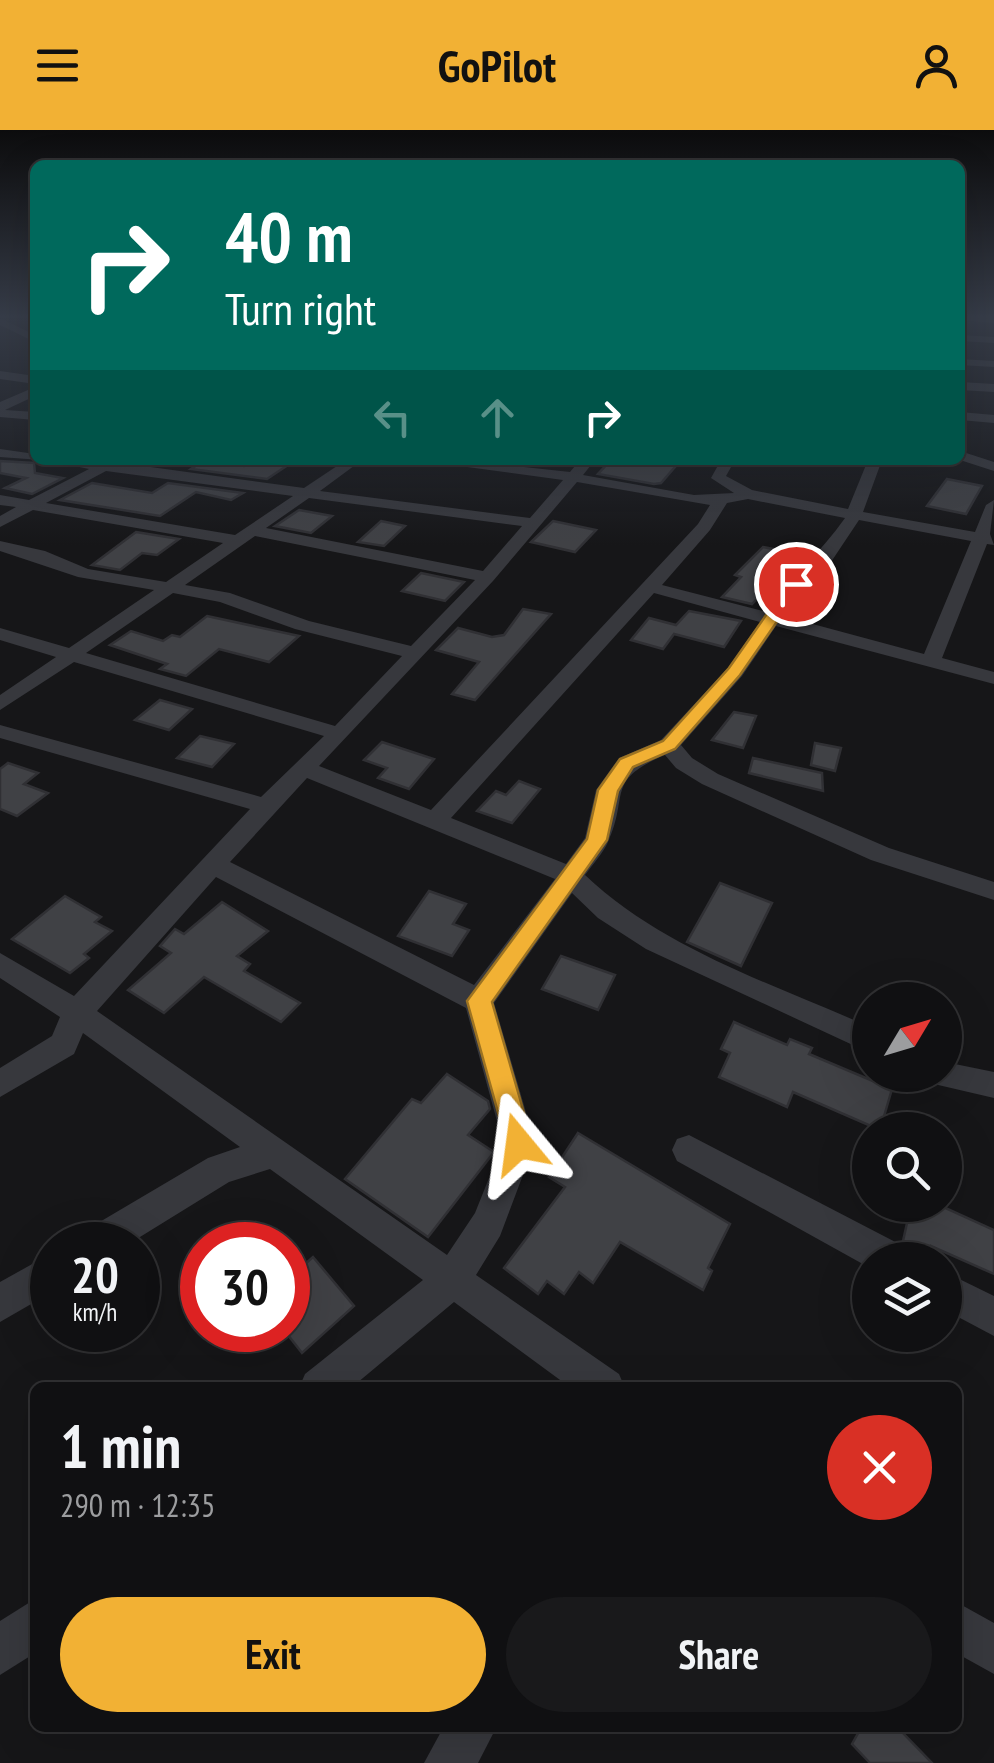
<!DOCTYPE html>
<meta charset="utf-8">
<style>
body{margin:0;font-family:"PT Sans Narrow",sans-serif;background:#19191b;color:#f1f3f6;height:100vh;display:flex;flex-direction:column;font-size:38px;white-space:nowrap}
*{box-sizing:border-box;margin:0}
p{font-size:32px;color:#9c9d9f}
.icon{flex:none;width:55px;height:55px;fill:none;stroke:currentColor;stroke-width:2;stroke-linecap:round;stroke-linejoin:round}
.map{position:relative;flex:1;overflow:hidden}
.side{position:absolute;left:30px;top:1252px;width:932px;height:350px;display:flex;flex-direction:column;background:#101012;border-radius:15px;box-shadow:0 10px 40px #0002,0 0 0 2px #303032}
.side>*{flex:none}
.hud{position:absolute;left:30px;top:30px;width:935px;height:305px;border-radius:15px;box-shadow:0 10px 40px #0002,0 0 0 2px #303032;background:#00695c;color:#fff;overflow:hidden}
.needle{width:65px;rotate:52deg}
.controls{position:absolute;left:852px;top:852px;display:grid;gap:20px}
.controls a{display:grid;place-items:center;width:110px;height:110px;border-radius:50%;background:#101012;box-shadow:0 10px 40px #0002,0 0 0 2px #303032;font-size:50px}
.speed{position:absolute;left:30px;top:1092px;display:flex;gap:20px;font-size:50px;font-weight:700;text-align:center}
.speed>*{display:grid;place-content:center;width:130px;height:130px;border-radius:50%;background:#101012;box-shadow:0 10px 40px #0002,0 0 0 2px #303032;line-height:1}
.speed small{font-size:25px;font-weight:400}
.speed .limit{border:15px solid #d22;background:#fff;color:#111}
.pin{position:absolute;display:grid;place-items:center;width:85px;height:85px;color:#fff;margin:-42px;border:5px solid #fff;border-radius:50%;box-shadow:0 2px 10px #0007}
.me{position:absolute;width:110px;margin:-55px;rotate:344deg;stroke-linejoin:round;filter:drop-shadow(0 0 8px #0008)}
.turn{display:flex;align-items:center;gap:35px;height:210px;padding:0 30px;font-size:45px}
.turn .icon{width:130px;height:130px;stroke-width:2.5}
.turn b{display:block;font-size:70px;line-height:85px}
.lanes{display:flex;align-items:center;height:95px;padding:0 30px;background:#0003;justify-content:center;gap:50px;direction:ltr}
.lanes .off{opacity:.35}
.round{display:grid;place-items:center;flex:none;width:105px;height:105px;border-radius:52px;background:#19191b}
.summary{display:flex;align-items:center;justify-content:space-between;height:170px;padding:0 30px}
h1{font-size:60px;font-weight:800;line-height:75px}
.primary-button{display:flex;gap:20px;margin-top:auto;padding:20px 30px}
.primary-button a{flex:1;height:115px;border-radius:60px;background:#f2b134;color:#111;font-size:40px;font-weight:800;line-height:115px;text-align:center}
.primary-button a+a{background:#19191b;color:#f1f3f6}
header{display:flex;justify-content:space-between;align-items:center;height:130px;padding:0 30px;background:#f2b134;color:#111;font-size:45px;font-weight:800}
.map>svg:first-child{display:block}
.building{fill:#404145;stroke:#303034;stroke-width:2.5}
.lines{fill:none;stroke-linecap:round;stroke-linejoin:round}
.minor{fill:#37383d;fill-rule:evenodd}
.route{fill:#f2b134;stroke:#9d7322;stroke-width:2.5}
</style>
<header><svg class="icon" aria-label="menu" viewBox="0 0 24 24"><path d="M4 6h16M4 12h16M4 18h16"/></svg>GoPilot<svg class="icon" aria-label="person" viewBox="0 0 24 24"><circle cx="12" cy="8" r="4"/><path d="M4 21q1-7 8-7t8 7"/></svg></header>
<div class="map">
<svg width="994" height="1633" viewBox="0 0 994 1633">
<rect width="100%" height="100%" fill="#161618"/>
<g class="building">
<polygon points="205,330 244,336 261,330 288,335 267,349 191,339"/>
<polygon points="611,330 681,330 661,353 654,354 598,344"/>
<polygon points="0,331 34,333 35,343 63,348 32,364 5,358 26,348 0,343"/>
<polygon points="947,349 982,356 966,384 927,376"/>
<polygon points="92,353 152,363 168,353 243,363 231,370 196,362 160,386 60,370"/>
<polygon points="299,380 332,386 311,403 275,396"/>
<polygon points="381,391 405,396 384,416 358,412"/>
<polygon points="553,391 596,400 575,422 531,412"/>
<polygon points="136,402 179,409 157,425 142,423 120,440 92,435"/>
<polygon points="763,417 800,424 752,474 722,467 741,447 735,445"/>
<polygon points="421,443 464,452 445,471 402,461"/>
<polygon points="523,479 551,484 475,570 452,564 479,532 436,520 458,498 492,507 504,505"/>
<polygon points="689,481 741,491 724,517 674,504 663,519 631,510 649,488 676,495"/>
<polygon points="207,486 299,506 269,532 219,519 186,546 160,539 167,534 110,515 131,501 163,511 172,505 180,507"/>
<polygon points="160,570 192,579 169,600 135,590"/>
<polygon points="734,582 756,586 743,618 712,610"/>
<polygon points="200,606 234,614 212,637 177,628"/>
<polygon points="382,612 434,629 409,659 378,648 387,638 364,630"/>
<polygon points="815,613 841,618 835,641 811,635"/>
<polygon points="753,628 822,643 823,661 749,643"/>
<polygon points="8,633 38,643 24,654 48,663 17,686 0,679 0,639"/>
<polygon points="519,651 540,659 512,693 477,681 496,661 506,665"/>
<polygon points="720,753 772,773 741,836 687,812"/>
<polygon points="429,761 466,774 453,794 469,800 452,826 398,806"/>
<polygon points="65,766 101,787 95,792 112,801 84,824 89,828 70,843 12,809"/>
<polygon points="222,772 268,801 237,826 250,834 244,841 300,873 281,892 204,847 164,883 128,860 171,823 160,816 175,799 184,804"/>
<polygon points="561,826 615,845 598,880 542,859"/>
<polygon points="734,892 787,915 790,909 812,918 809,924 892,959 880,1000 793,962 787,977 719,947 730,923 721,919"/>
<polygon points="447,944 488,971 490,979 468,1005 494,1022 428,1107 345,1049 412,969 421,973"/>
<polygon points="578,1003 730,1094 708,1138 712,1141 703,1160 620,1112 593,1153 579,1142 564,1164 547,1151 538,1164 504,1138 565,1057 549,1047"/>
<polygon points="911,1075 939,1075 994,1100 994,1144 931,1116 929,1123 903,1111"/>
<polygon points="313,1127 354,1176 302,1223 288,1205 288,1149"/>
<polygon points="861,1598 898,1598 932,1633 870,1633 852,1614"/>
</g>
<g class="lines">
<g class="minor">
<polygon points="960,186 994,187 994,193 960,190"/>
<polygon points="0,188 35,205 35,212 0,195"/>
<polygon points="960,205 994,207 994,213 960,211"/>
<polygon points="960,229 994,231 994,237 960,235"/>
<polygon points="0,241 35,246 35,254 0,249"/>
<polygon points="960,252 994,254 994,262 960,260"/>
<polygon points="35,257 35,266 5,280 35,282 35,290 0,287 0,272"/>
<polygon points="960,282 994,285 994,293 960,290"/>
<polygon points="0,319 35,324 35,330 41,330 0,327"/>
<polygon points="960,321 994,332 994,341 960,330"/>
<path d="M46,330l61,1 197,27 42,-28h16l-42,31 210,27 33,-38 -148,-20h45l110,12 10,-12h15l-12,15 111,20 40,-2 -23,-15 10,-18h14l-9,16 26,14 96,19 20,-49h14l-19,52 112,20 11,-27 8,-5 -4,34 4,11 -7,-1 -45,114 52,14v12l-218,-58 -34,50 -61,69 11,13 26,16 171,74 105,34v18l-123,-40 -169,-76 -26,-16 -11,-13c-61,26 -35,39 -57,87 -5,11 -15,22 -23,33 78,74 188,109 285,152v26l-224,-104 -48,-31 -26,-25 -78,110 41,140 -35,93 -24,39 143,99 6,14h-54l-117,-86 -103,86h-52l6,-14 118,-94 -153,-111 -41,13 -102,63h-51l5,-12 127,-75 32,-11 -157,-114 -9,21 -74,43v-29l52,-32 8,-19 -60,-39v-25l74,43 176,-187 -250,-71v-13l261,72 63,-61 -250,-74 -74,48v-15l56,-38 -56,-17v-12l69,20 85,-58 -76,-13 -78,-26v-10l45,10 43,18 78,13 57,-39 -190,-33 -33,17v-11l16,-9 -16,-2v-10l29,5 60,-31zM106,341l187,25 -58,39 -189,-32zM577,352l133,23 -12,19 -267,286 -112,-44 174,-185zM309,368l213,28 -39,45 -217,-43zM748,369l97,19c-24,34 -54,60 -78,94l-105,-27 48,-55 17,-27zM859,390l112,21 -47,113 -141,-38 19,-28 25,-20zM255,406l220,44 -64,66 -102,-25 -79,-28 -45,-8zM173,463l47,9 75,27 107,27 -67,70 -249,-73zM654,463l106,29 -32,46 -67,72 -42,18 -23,32 -11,48 -19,26 -115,-46zM307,648l248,101 -81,106 -244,-123zM216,747l250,131 37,135 -28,70 -28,42 -350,-244z"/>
<polygon points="945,932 994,942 994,968 934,954 929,945 945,945"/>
<polygon points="689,1005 905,1117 910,1130 870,1130 870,1138 677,1031 672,1020 677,1009"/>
<polygon points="52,1123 52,1162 0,1192 0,1152"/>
<polygon points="945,1142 994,1166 994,1206 945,1180"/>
<polygon points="35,1469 35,1523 0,1545 0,1491"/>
<polygon points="958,1473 994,1493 994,1544 958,1524"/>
<polygon points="443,1598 496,1598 478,1633 424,1633"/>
</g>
</g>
<linearGradient id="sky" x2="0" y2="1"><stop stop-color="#0c0c0d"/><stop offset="0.45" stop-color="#363c48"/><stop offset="1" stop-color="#363c48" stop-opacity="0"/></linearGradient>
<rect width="994" height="415" fill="url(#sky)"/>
<polygon class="route" points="790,451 803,454 740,545 675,619 633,637 618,661 607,710 492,872 533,1014 529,1022 519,1026 509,1022 467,871 587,709 598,660 620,629 663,611 729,538"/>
</svg>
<div class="controls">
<a><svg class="needle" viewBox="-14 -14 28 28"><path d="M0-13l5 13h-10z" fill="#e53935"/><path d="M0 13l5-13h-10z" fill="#9c9d9f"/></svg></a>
<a><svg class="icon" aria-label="search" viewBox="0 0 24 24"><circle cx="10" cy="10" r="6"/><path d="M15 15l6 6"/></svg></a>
<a><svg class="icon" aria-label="layers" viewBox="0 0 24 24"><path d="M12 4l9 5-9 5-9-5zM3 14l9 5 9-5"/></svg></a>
</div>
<div class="speed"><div>20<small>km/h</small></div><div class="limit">30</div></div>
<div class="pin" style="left:796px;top:454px;background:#d93025"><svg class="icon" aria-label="arrive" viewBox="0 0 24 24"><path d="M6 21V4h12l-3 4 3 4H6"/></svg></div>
<svg class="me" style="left:519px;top:1014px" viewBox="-20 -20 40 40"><path d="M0-17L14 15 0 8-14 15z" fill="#f2b134" stroke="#fff" stroke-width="4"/></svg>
<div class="hud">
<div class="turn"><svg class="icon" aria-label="right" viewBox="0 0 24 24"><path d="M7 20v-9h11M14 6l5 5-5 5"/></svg><div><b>40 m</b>Turn right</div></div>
<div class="lanes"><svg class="icon off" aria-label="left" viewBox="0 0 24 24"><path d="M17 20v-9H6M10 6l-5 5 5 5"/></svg><svg class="icon off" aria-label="ahead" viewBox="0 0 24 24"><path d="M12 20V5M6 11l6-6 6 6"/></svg><svg class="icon" aria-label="right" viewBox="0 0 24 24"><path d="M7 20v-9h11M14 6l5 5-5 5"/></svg></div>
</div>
<section class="side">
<div class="summary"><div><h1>1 min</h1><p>290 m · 12:35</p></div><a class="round" style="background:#d93025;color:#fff"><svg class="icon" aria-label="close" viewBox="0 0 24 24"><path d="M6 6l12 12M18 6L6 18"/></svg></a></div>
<div class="primary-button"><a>Exit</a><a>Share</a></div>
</section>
</div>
